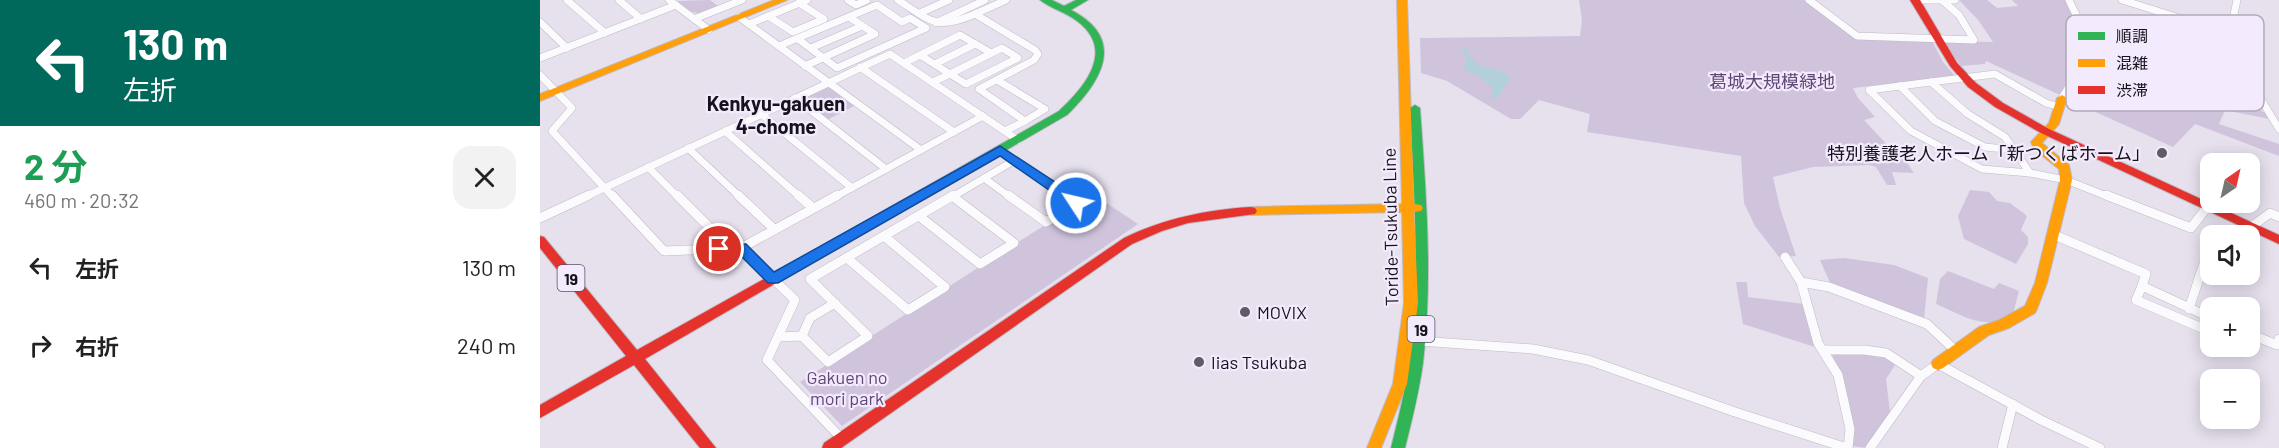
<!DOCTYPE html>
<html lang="ja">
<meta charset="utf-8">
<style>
body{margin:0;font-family:Barlow,"Noto Sans JP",sans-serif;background:#f2f2f2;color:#222;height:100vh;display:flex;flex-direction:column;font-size:22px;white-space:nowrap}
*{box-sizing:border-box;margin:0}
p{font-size:20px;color:#767676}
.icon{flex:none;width:33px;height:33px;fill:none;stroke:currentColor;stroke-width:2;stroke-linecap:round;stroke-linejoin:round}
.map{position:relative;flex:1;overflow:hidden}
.details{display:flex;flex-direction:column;background:#fff;width:540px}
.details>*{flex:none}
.banner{background:#00695c;color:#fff;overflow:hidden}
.needle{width:39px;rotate:34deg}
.buttons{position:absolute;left:1660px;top:153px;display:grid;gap:12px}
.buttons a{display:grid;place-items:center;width:60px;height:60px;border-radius:12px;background:#fff;box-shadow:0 3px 15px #0003;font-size:30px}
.pin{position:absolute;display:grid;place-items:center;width:51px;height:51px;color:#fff;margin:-26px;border:3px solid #fff;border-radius:50%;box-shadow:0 2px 6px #0007}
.me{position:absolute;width:66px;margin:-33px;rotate:305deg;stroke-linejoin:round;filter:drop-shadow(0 0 4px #0008)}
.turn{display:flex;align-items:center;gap:21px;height:126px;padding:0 24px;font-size:27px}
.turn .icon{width:78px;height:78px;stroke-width:2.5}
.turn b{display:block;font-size:42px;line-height:51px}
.round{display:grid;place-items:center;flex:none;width:63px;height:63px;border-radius:18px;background:#f2f2f2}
.headline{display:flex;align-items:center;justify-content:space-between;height:102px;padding:0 24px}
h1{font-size:36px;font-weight:700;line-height:45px;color:#1e9e55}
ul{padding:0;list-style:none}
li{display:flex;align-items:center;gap:18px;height:78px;padding:0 24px}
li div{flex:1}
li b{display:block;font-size:22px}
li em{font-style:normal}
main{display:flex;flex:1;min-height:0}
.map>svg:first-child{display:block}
.green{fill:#cfc4dc}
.water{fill:#b2d0da}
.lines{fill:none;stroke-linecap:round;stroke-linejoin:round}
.street-far1-casing{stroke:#bfbac4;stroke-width:8}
.street-casing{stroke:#bfbac4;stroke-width:10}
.fast-casing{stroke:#bfbac4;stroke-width:2}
.slow-casing{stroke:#bfbac4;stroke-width:2}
.jam-casing{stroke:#bfbac4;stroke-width:2}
.street-far1{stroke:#fbfafc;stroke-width:7}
.street{stroke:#fbfafc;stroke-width:9}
.fast{fill:#30b455;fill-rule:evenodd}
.slow{fill:#ff9f0a;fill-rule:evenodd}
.jam{fill:#e5322d;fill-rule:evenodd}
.route{fill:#1a73e8;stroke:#114b97;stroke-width:1.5}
.poi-dot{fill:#5f5a64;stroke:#f3eafd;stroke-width:2}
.labels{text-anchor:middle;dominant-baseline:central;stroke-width:4.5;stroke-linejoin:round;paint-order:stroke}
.shield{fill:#f3eafd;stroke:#58535e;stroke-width:1.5}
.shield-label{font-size:16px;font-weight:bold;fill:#16121a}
.park-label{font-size:18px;fill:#5f4776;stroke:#f3eafd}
.poi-label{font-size:18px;fill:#16121a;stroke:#f3eafd;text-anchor:start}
.street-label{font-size:18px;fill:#16121a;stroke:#f3eafd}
.neighbourhood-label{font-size:20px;font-weight:bold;fill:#16121a;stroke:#f3eafd}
.key{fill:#f3eafd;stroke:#b1a9b9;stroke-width:1.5}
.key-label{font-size:16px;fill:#16121a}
</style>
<main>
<section class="details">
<div class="banner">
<div class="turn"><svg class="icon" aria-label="left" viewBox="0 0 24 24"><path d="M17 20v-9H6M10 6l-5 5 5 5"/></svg><div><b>130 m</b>左折</div></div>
</div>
<div class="headline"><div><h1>2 分</h1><p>460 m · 20:32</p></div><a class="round"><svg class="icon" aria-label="close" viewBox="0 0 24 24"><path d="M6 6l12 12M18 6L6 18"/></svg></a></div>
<ul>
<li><svg class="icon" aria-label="left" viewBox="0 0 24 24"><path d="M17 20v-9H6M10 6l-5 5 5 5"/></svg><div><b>左折</b></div><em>130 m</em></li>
<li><svg class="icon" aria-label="right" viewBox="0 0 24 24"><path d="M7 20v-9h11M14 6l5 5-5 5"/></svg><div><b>右折</b></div><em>240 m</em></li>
</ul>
</section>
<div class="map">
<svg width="1739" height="448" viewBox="0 0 1739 448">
<rect width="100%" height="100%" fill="#e7e1ee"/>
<g class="green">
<path d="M170,0l8,6c-22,11 -23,9 -43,-5z"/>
<polygon points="1039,0 1267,0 1316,37 1392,41 1403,62 1415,76 1313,88 1318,98 1335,117 1324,120 1351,149 1359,151 1374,173 1352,172 1356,185 1347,185 1336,167 1329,165 1273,167 1233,177 1240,208 1256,256 1239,257 1215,226 1204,203 1201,156 1047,132 1050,114 999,100 980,119 971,119 907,81 881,73 880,38 1040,36 1042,20"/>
<path d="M1419,0h28l10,8 21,-2 -6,-6h55c24,50 18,48 -7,95l-74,-34 -1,3 -24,2 -15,-22 3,-3 44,1 -14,-21z"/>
<polygon points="1545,29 1637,53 1686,62 1700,73 1700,83 1660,72 1657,79 1728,114 1729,119 1685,110 1679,124 1739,144 1739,156 1655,124 1633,147 1527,99 1550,48"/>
<polygon points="287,85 316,105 287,120 259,99"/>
<polygon points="1430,190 1449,192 1457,201 1470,203 1487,216 1481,230 1488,237 1488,244 1476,264 1424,239 1418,216"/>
<polygon points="553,194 598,224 302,426 260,382"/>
<polygon points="1304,258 1354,265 1388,278 1384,320 1291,285 1280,260"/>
<path d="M1408,271l46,18 5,-6 20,8 -6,23c-26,19 -51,1 -77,-10l4,-25z"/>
<polygon points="1196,282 1207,282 1208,297 1264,304 1275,347 1203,324"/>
<path d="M1291,353c23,0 46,-2 66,9l-11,17 4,33 -23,36 -16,-2 -9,-72z"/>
</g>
<path class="water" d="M922,47h4c12,29 26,15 45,30 -8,9 -8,19 -20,24l2,-13 -17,-14 -11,-3 -1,-5 3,-6z"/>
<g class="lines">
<g class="street-far1-casing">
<g id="street-far1">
<polyline points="27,0 65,33"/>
<polyline points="79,0 101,19"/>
<polyline points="129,0 169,30"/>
<polyline points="308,0 316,5 327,0"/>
<path d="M358,0c33,21 38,31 77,14l60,36 3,4 -4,6 -55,29 46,32 -20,10"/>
<polyline points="1269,0 1317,36 1434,40 1419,15 1403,1"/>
<polyline points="1377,0 1415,0"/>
<polyline points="1582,0 1687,33"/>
<polyline points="1697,0 1693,19 1681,48 1682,55 1710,81 1739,129"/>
<polyline points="380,13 409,0"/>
<polyline points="435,14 466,0"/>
<polyline points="228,16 253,32 284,19 259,3"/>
<polyline points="199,17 381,150"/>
<polyline points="154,19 202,0"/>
<polyline points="0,22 27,48"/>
<polyline points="396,23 445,0"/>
<polyline points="209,24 267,0"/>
<polyline points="239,46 337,5 362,22 370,18 386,28 297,68 258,39"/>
<polyline points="271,48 322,26"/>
<polygon points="462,48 478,58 426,84 410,74"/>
<polyline points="380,55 410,74"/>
<polyline points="0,58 136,5"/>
<polyline points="364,63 420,35 451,53"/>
<polyline points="395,64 435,44"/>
<polyline points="265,66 335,34 309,17"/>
<polyline points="320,67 414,132"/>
<polyline points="0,75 32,108 12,131 73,197"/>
<polyline points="457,80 505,109 485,121"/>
<polyline points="393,82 410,74"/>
<polyline points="1391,82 1329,90 1371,131 1442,169 1490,173 1526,180 1569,197"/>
<polyline points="1360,86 1395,121 1445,147 1475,150"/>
<polyline points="255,98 346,169"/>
<path d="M1522,98c12,-20 29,-43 21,-67 -3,-11 -10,-21 -14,-31"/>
<polyline points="221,114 312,188"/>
<polyline points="185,131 260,197"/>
<polyline points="148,148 200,197"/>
<polyline points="460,150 527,197"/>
<polyline points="108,167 138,197"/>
<polyline points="1490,173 1465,137 1428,114 1391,82 1455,74 1506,103 1520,107"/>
<polyline points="444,178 470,197"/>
<polyline points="45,197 350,54 478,140"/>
<polyline points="295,197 443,116"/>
<polyline points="412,197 475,160"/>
</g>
</g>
<g class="street-casing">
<g id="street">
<polyline points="72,195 124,251 201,248 255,300 227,360 302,439"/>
<polyline points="137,195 170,228 156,250"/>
<polyline points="198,195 234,229"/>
<polyline points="258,195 273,208"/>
<polyline points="468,195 506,222 536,203 525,195"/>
<polyline points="1566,195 1651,228 1668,206"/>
<polyline points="379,216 440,264 474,243 412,196"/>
<polyline points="0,218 49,195"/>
<polyline points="1711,227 1730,213 1739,217"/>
<polyline points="1512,234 1606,274 1602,286"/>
<polyline points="201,248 298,195"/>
<polyline points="1245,257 1261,282 1278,343 1298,375 1310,429 1308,448"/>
<polyline points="307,258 368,310 405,287 344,236"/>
<polyline points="1261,282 1289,287 1387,324 1416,351"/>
<polyline points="1649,309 1663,266"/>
<polyline points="1671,318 1602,286 1596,300 1671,332"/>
<polyline points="1710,334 1737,345 1739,339"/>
<polyline points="262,336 270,318 295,303"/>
<polyline points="238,337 262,336 288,362 328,336 270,279 414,195"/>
<polyline points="879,341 993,349 1048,360 1195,412 1307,448"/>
<polyline points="1283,350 1324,350 1346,353 1381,376"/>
<polyline points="1330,448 1381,376 1398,364 1501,420 1560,448"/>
<polyline points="1462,448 1473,404"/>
</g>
</g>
<g class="fast-casing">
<g id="fast">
<path d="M500,0h12l12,6 12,-6h12l-17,10c56,29 31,71 -4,105l-277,160h-8l-2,-3 2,-3 277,-158c26,-24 57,-61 18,-90 -11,-9 -26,-12 -37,-21z"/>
<path d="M875,105l5,3c6,85 13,170 3,255 -4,29 -11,57 -18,85h-14c7,-28 14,-56 18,-85 12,-84 5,-170 1,-255z"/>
</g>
</g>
<g class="slow-casing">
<g id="slow">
<polygon points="234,0 247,0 0,101 0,94"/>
<polygon points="857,0 867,0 874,204 881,205 883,208 881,211 874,212 878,303 867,384 841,448 827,448 853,384 864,303 862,212 711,215 705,211 711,207 862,204"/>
<polygon points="1522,95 1527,98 1519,124 1502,143 1529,165 1532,180 1507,283 1497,309 1495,313 1469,328 1449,335 1403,368 1398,370 1393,368 1391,364 1393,360 1439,327 1459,320 1485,306 1495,283 1520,180 1519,169 1494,149 1491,142 1509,123 1517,98"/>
</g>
</g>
<g class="jam-casing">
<g id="jam">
<polygon points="1370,0 1380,0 1417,63 1436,83 1463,103 1509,129 1739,235 1739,244 1501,133 1455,107 1428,87 1410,66"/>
<path d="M711,207l4,1 2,3 -2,3 -67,9 -26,8 -30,13 -291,204h-19l2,-5 300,-205c41,-20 82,-28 127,-31z"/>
<polygon points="0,236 4,237 97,350 242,269 250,269 252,272 250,275 105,359 176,448 160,448 94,365 0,418 0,405 86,356 0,248"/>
</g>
</g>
<use href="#street-far1" class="street-far1"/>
<use href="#street" class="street"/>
<use href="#fast" class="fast"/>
<use href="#slow" class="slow"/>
<use href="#jam" class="jam"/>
</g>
<polygon class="route" points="460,146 541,199 543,203 541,206 532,206 460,156 238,283 228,283 198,253 179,254 172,249 179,244 206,244 234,272"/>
<g class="poi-dot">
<circle cx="1622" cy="153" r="6"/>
<circle cx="705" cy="312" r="6"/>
<circle cx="659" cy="362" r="6"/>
</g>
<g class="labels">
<g class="shield">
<rect x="17.5" y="265" width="27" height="26" rx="4.5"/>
<rect x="867.5" y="316" width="27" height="26" rx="4.5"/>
</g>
<g class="shield-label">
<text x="31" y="278">19</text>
<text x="881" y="329">19</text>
</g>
<g class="park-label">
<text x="1232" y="81">葛城大規模緑地</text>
<text x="307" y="377">Gakuen no<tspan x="307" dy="21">mori park</tspan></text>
</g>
<g class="poi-label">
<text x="1610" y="153" text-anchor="end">特別養護老人ホーム「新つくばホーム」</text>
<text x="717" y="312">MOVIX</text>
<text x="671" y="362">Iias Tsukuba</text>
</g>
<g class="street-label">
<text transform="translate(850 227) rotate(-91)">Toride-Tsukuba Line</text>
</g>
<g class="neighbourhood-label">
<text x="236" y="103">Kenkyu-gakuen<tspan x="236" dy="23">4-chome</tspan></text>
</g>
</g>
<rect x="1526" y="15" width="198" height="96" rx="9" class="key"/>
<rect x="1538" y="32" width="27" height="8" fill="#30b455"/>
<rect x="1538" y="59" width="27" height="8" fill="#ff9f0a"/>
<rect x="1538" y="86" width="27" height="8" fill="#e5322d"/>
<g class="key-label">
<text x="1576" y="42">順調</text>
<text x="1576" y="69">混雑</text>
<text x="1576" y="96">渋滞</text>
</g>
</svg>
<div class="buttons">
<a><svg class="needle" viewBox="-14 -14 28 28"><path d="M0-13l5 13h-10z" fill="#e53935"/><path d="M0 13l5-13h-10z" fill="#767676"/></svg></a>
<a><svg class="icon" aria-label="sound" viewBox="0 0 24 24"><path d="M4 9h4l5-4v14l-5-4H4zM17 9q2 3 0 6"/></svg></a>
<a>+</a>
<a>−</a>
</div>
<div class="pin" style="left:179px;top:249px;background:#d93025"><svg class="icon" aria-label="arrive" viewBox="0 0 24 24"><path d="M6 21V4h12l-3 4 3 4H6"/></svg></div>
<svg class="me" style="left:536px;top:203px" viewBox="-20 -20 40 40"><circle r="17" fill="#1a73e8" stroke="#fff" stroke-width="3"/><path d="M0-11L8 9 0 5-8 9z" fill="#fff"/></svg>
</div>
</main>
